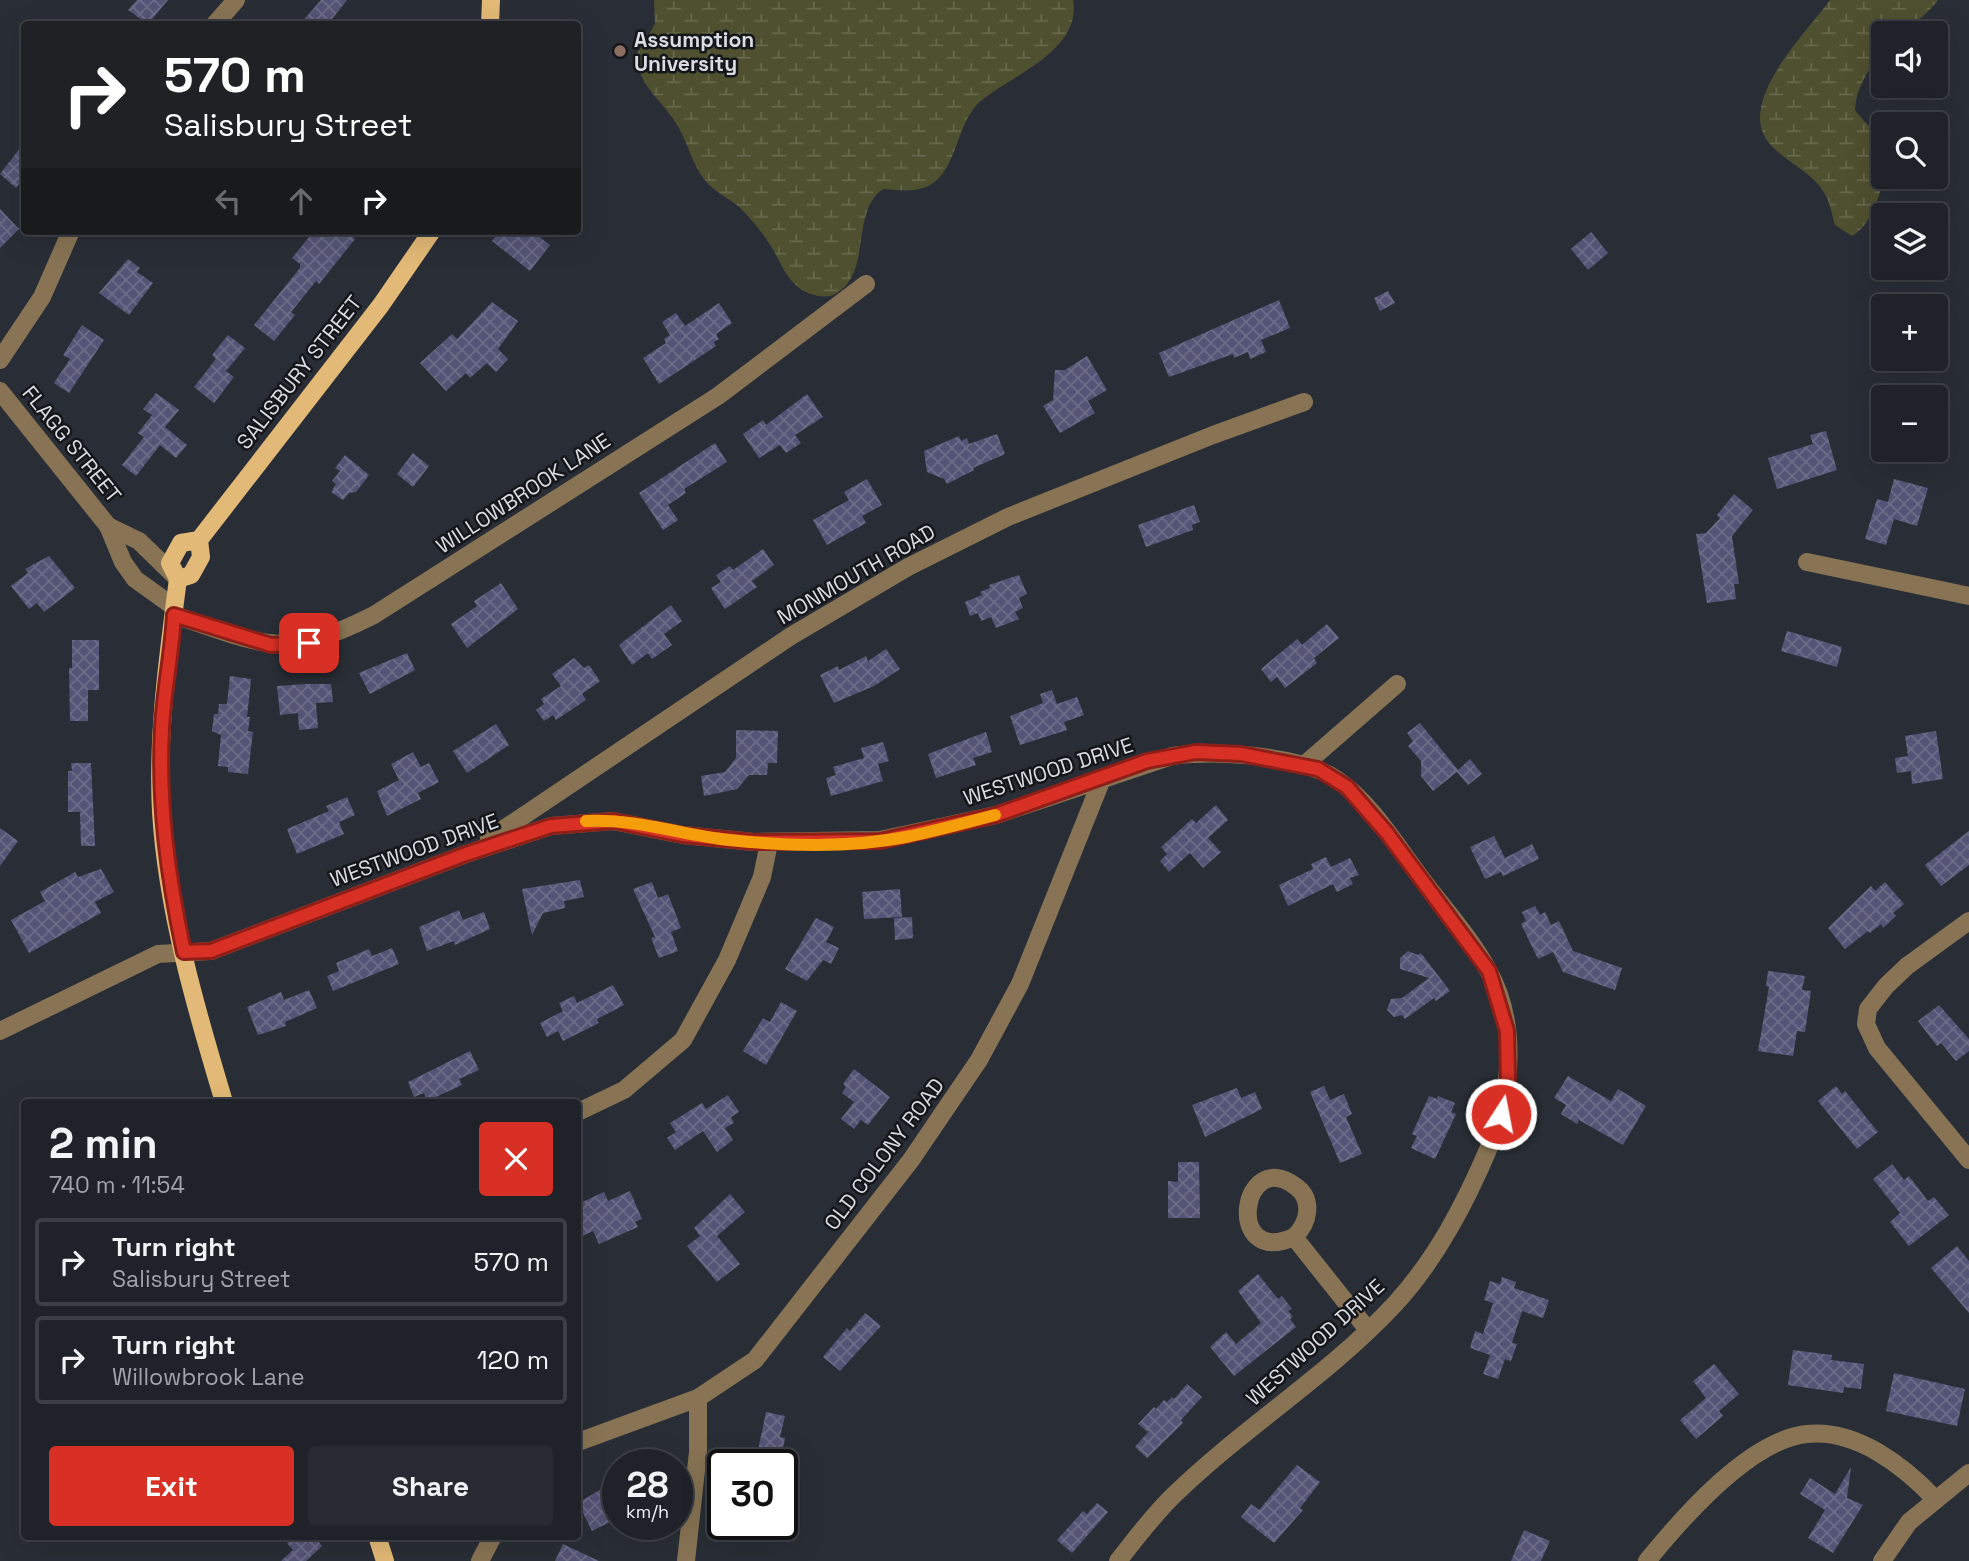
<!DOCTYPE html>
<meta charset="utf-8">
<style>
body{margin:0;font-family:"Space Grotesk",sans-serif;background:#272a30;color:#f1f3f6;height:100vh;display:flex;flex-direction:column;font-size:26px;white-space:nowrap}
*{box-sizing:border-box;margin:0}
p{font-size:23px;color:#a1a4a8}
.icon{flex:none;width:38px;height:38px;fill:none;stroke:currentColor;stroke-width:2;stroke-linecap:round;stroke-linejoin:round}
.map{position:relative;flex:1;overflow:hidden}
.details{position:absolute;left:21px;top:1099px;width:560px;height:441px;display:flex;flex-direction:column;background:#1f2228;border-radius:7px;box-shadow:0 7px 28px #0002,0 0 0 2px #3c3f45}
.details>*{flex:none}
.banner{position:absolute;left:21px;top:21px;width:560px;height:214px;border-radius:7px;box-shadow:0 7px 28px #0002,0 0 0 2px #3c3f45;background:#202124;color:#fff;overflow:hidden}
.fabs{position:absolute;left:1871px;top:21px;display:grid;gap:14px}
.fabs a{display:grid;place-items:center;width:77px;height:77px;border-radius:7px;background:#1f2228;box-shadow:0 7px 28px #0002,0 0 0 2px #3c3f45;font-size:35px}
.speed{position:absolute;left:602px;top:1449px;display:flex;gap:14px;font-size:35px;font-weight:700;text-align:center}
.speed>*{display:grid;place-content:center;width:91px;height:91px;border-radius:50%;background:#1f2228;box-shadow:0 7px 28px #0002,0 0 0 2px #3c3f45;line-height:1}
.speed small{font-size:18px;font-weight:400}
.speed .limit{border:4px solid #111;border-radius:10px;background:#fff;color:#111}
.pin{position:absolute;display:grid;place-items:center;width:60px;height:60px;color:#fff;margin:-30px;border-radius:14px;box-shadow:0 4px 10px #0006}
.me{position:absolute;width:77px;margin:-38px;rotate:11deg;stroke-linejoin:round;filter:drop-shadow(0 0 5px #0008)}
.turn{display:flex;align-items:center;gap:24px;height:147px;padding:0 28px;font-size:32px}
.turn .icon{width:91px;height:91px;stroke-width:2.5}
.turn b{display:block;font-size:49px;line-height:60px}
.lanes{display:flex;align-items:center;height:66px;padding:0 28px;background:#0003;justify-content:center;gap:35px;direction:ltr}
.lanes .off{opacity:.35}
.round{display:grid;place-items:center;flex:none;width:74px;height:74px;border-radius:7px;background:#272a30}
.headline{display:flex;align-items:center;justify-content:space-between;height:119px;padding:0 28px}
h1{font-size:42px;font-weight:800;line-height:52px}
.cta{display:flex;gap:14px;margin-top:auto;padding:14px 28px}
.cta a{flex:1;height:80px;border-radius:7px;background:#d93025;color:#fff;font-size:28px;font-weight:800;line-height:80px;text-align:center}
.cta a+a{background:#272a30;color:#f1f3f6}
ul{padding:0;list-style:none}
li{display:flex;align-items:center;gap:21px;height:88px;margin:0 14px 10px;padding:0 14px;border:4px solid #3c3f45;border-radius:7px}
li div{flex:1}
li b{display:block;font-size:26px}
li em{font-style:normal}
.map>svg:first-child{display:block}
.wetland{fill:url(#wetland-marsh)}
.building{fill:url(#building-cross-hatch)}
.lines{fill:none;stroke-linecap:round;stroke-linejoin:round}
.minor{stroke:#887454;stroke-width:18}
.major{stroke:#e2b976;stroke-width:18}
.route-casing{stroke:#8d1f18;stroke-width:18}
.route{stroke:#d93025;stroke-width:12}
.slow{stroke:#f59e0b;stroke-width:12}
.education-dot{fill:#8d6e63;stroke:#14161a;stroke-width:2.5}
.labels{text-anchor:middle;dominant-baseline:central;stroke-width:5;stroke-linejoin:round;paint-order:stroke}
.poi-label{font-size:21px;font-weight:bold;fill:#d9dce2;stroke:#14161a;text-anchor:start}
.street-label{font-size:21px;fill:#d9dce2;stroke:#14161a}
</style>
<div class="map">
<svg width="1969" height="1561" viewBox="0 0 1969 1561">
<defs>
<pattern id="wetland-marsh" width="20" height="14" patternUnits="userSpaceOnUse" patternTransform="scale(1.75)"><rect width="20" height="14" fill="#4e502f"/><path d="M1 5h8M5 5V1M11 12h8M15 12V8" fill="none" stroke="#67694d"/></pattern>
<pattern id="building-cross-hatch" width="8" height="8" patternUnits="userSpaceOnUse" patternTransform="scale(1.75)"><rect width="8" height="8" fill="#545476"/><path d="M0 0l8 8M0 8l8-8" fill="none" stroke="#6c6c89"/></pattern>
</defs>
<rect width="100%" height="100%" fill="#292e36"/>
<g class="wetland">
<path d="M654,0h419c9,49 -60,75 -91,100 -26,20 -24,70 -52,85 -15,8 -31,5 -47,4 -34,23 -9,87 -50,106 -10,4 -27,-1 -35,-8 -10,-8 -15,-19 -21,-30 -7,-15 -20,-31 -31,-43 -11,-14 -31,-20 -41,-34 -12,-14 -17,-36 -26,-52 -17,-29 -36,-36 -44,-71l20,-33z"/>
<path d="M1830,0h108c-13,17 -33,33 -55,33 0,26 -27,45 -28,77 7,10 18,19 24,29 14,24 -2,84 -27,97l-17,-11c-3,-10 -5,-23 -10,-31 -12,-22 -40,-32 -56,-51 -34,-41 38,-111 61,-143z"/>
</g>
<g class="building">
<polygon points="137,0 168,0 148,24 128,10"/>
<polygon points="321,0 347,0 328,24 300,24"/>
<polygon points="24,143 24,178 16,188 0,174"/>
<polygon points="0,209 19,229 0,248"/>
<polygon points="314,231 345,231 355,239 319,284 316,281 291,312 295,315 274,341 254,325 300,268 300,264 292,258"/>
<polygon points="500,231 532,231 550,245 530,271 492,241"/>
<polygon points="1591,232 1608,253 1588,270 1571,249"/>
<polygon points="128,259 140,268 137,272 153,283 129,315 99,293"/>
<polygon points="1388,291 1395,303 1380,311 1374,298"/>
<polygon points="1279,300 1290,328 1261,340 1266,352 1250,359 1248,352 1234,358 1233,354 1169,377 1159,353"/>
<polygon points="492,302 518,321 498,349 508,359 496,372 487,363 470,378 466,373 446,391 420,363 452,334 457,339"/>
<polygon points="719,303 732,323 716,334 719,339 714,342 716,346 659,384 643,358 666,343 664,339 670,335 662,322 676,313 685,326"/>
<polygon points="82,325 104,340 69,393 54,383 70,359 63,355"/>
<polygon points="228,335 245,348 226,371 234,377 214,403 194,387 216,359 212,355"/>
<polygon points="1087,356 1107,390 1088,401 1095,413 1060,433 1043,406 1053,400 1055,370 1065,370"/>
<polygon points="156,393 179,410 165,427 187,445 176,458 160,445 136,476 122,465 144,437 138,433 152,415 143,409"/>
<polygon points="807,394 823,417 795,435 801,443 786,453 780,445 759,458 743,434 763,420 766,425"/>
<polygon points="1826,431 1837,470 1777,489 1768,458 1813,444 1810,435"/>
<polygon points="997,434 1005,454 973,468 974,470 947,484 944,479 927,472 924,451 959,436 961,441 967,438 969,444"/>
<polygon points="715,443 727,462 684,489 686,493 668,505 678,520 663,530 639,493"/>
<polygon points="413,453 429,466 413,487 397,474"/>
<polygon points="345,455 369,475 356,492 349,493 343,500 331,492 336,484 332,481 340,471 335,468"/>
<polygon points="867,479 882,505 862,516 866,523 827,545 813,520 849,500 844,492"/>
<polygon points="1894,479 1928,488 1917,526 1894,519 1886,545 1865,539 1877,499 1888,502"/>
<polygon points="1734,494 1753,510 1732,536 1739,584 1734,584 1736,599 1707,603 1696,534 1706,533 1720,518 1717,515"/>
<polygon points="1194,505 1200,522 1192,525 1193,530 1146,547 1138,525"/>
<polygon points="763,549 774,565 752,581 757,587 725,609 711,588 721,582 716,575 730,566 733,570"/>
<polygon points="49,556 75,588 44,612 37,603 29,609 11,586 28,573 25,569"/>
<polygon points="1019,575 1027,594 1019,598 1023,608 1015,612 1019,619 996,628 991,617 981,621 978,613 970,616 965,602 982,595 980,592 990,588 989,585"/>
<polygon points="501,583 518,609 467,648 451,624 477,606 474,601"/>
<polygon points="671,605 682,621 664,634 672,645 652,659 648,653 632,665 619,645"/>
<polygon points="1327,624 1339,638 1314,658 1317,663 1285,688 1277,677 1271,682 1261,669 1297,639 1302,645"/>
<polygon points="1787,631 1842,647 1837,667 1781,651"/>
<polygon points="72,640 99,640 99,690 88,690 88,721 70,721 69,668 72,668"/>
<polygon points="886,649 900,669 874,686 834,703 820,675 838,666 839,670 866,656 868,661"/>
<polygon points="407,653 415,670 370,694 359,673"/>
<polygon points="574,658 584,668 589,665 600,681 582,694 586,700 556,720 553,715 544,721 536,710 544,704 541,699 561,686 552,674"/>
<polygon points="230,676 251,679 247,717 250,717 248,731 253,732 248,774 228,772 228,767 218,766 221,735 212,731 214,714 218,714 219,704 227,704"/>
<polygon points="306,684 331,684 333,702 316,703 318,728 299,730 298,713 280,715 277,686"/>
<polygon points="1052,690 1057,704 1077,697 1084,715 1064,722 1067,730 1020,745 1010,716 1043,703 1040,694"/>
<polygon points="1420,723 1458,770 1470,759 1482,774 1468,785 1457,772 1433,791 1421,776 1421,761 1408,746 1413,741 1407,733"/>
<polygon points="496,724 509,745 467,773 453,751"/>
<polygon points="736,730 778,731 777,763 768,763 767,775 749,775 737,789 704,796 701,776 725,772 736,758"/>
<polygon points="1936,731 1943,779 1912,784 1911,771 1897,773 1895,758 1908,756 1905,736"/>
<polygon points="986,732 992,752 973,758 976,765 936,778 928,754"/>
<polygon points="883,742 889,761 878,764 883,781 831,796 826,778 836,775 833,767 864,758 861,748"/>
<polygon points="413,752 421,767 429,763 439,782 418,793 421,799 387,816 377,791 399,780 391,764"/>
<polygon points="71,763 91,763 95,846 81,846 80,812 68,812 68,771 72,771"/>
<polygon points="347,797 355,815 339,822 344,834 297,854 287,829 329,811 326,806"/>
<polygon points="1216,805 1228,820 1208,838 1221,852 1203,868 1190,853 1169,872 1160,861 1167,854 1161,847 1192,819 1196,823"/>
<polygon points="0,828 18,841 0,866"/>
<polygon points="1969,831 1969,865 1941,886 1925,865"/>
<polygon points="1494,836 1505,858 1532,844 1539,859 1503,876 1501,872 1485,879 1470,847"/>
<polygon points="1326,857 1331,867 1350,858 1359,875 1350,878 1353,884 1337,892 1333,884 1288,906 1279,885 1313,869 1311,864"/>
<polygon points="101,869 114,892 95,902 101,913 29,953 11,920 45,901 40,892 75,872 78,877"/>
<polygon points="580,880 584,897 564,901 565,908 543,913 532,935 522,889"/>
<polygon points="652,882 658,898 668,894 681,928 671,932 678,951 659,958 651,938 655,937 633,889"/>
<polygon points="1885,882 1904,904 1893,913 1896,916 1883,928 1881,924 1870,933 1868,931 1845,949 1828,928 1871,886 1875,891"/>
<polygon points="900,889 902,917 864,919 862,892"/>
<polygon points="1535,906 1540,915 1545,912 1551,925 1559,921 1573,951 1622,968 1615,990 1563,972 1553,952 1538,959 1521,924 1526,921 1522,912"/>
<polygon points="459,910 463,920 484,912 490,929 455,945 454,941 427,951 419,927"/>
<polygon points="912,917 913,938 895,940 894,918"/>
<polygon points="816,918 834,927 826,942 839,948 831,964 823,960 807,981 785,969"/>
<polygon points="392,948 399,964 333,991 327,976 339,971 336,963 369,949 372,956"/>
<polygon points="1408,951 1418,955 1421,953 1450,991 1436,1001 1434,998 1405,1019 1402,1015 1394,1017 1387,1010 1391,999 1402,998 1429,978 1400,969 1400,958"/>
<polygon points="1768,971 1805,976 1802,990 1811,991 1805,1032 1797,1031 1793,1056 1758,1051 1769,987 1766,986"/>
<polygon points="613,985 624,1005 597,1019 599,1023 563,1041 558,1031 547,1037 540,1023 563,1011 559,1003 574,996 577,1003"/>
<polygon points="309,990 317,1008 285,1022 286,1026 258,1035 247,1007 281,992 284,1000"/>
<polygon points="781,1002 797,1011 766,1065 743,1051 763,1018 770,1022"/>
<polygon points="1939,1005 1969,1039 1969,1051 1956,1061 1941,1043 1937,1046 1918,1021"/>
<polygon points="470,1051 479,1070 459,1079 462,1085 427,1101 424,1093 414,1097 408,1082"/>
<polygon points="854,1069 890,1097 868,1125 861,1120 854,1129 841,1119 854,1102 842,1093 846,1087 843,1084"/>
<polygon points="1568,1076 1611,1101 1618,1089 1646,1106 1623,1145 1579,1120 1577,1124 1561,1114 1566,1105 1554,1098"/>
<polygon points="1324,1086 1330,1100 1344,1094 1352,1114 1346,1117 1362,1154 1340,1163 1310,1092"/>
<polygon points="1836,1086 1842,1094 1845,1091 1878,1132 1857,1149 1818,1101"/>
<polygon points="1237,1088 1241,1098 1255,1092 1262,1109 1205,1137 1192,1105"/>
<polygon points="728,1095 739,1112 731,1117 734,1123 725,1128 733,1140 717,1152 703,1131 675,1150 667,1138 676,1132 670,1123 702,1103 706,1109"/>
<polygon points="1429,1096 1437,1099 1438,1096 1455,1103 1451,1112 1456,1114 1435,1159 1411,1148 1417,1136 1412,1134"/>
<polygon points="1178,1162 1199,1162 1200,1218 1168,1218 1168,1181 1178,1182"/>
<polygon points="1892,1164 1904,1180 1909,1176 1928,1201 1934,1197 1949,1215 1909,1246 1890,1222 1900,1213 1873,1179"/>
<polygon points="630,1191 642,1219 635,1222 638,1227 599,1244 593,1231 578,1238 578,1204 604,1192 608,1201"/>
<polygon points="730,1194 745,1212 717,1236 740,1264 717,1282 687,1246 700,1236 694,1228"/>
<polygon points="1957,1246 1969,1261 1969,1313 1931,1268"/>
<polygon points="1258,1274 1278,1299 1282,1296 1292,1309 1288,1311 1293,1317 1290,1319 1296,1327 1234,1376 1210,1347 1226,1332 1236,1344 1261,1323 1238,1291"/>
<polygon points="1502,1277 1516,1282 1514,1288 1549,1300 1543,1318 1522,1311 1512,1343 1517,1344 1511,1361 1505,1359 1498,1379 1483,1374 1490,1355 1470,1348 1475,1331 1483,1334 1493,1303 1484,1300 1490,1281 1500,1284"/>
<polygon points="865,1313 881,1326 840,1371 823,1357 847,1328 850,1331"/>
<polygon points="1793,1350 1832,1355 1831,1360 1864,1364 1861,1389 1844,1387 1843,1393 1788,1385"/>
<polygon points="1714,1364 1739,1394 1719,1411 1723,1416 1696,1439 1680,1420 1706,1398 1693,1381"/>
<polygon points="1894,1373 1965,1389 1957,1426 1886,1411"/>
<polygon points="1187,1384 1202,1397 1181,1420 1183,1423 1147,1458 1135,1447 1148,1432 1138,1424 1154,1407 1156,1409 1164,1400 1167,1402 1172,1397 1174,1399"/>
<polygon points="766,1412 785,1416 780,1437 785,1438 780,1465 755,1465"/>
<polygon points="1297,1465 1320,1482 1300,1508 1303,1510 1274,1543 1241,1517 1251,1504 1259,1510"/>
<polygon points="1851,1467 1847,1498 1863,1505 1833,1553 1808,1538 1825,1510 1800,1494 1810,1478 1835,1494"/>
<polygon points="618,1479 618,1518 592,1531 578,1503"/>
<polygon points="1097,1503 1108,1512 1072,1553 1057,1540 1083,1511 1087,1514"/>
<polygon points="1524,1530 1550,1541 1541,1561 1511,1561"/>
<polygon points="294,1536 314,1536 322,1546 306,1561 281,1561 293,1550 287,1543"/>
<polygon points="563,1544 599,1561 555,1561"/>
</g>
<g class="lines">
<g class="minor">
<polyline points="215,24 236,0"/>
<polyline points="0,360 42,297 71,231"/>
<polyline points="0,391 108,526 123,562 135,579 174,607"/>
<polyline points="108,526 139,541 177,578"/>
<polyline points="1807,562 1969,596"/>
<path d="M174,615c91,30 109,46 200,0l344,-219 148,-112"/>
<polyline points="1303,766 1397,684"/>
<polyline points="489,839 791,636 908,567 1008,517 1213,435 1304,402"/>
<polyline points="1969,921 1907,966 1886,986 1868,1009 1866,1024 1877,1048 1969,1160"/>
<path d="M0,1031l158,-77 53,-3 255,-97 85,-28 62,-5 70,14 71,7 126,-2 116,-25 176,-59c43,-6 128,-1 164,23 33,22 57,61 80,92 23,32 53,64 72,99 30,53 24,121 2,175 -24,57 -53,113 -95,159 -66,71 -151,123 -220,190 -21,20 -39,44 -57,67"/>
<polyline points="578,1112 624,1090 683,1040 727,960 762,877 769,843"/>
<path d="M1294,1237c-70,31 -53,-91 1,-51 19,13 14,37 -1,51l74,93"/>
<polyline points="578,1442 698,1398 755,1360 911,1160 979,1060 1020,984 1102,779"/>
<polyline points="480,1561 493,1536"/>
<polyline points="686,1561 698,1452 698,1398"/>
<path d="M1647,1561c35,-43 102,-121 160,-127 50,-5 97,32 129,66"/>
<polyline points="1882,1561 1909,1522 1969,1473"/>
</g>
<g class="major">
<polyline points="490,24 491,0"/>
<polyline points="199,540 201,557 191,575 178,579 170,563 181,543 199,540 381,305 432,231"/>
<path d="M178,579c-10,77 -21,155 -17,233 6,98 35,197 63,290"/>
<polyline points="377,1536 385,1561"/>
</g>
</g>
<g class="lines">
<g class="route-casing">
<path id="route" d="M309,643l-38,2 -97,-30c-2,38 -10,75 -12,113 -4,77 6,149 22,224l27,-1 255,-97 85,-28 63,-5 69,14 71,7 126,-1 116,-26 151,-54 49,-9 45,2 77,15 29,18 40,46 102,138 18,60 1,48 -7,35"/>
</g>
<use href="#route" class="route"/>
<path class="slow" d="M586,821c48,-3 96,14 143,19 57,6 121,8 177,-3 30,-6 59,-14 89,-22"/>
</g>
<circle class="education-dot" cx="620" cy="51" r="7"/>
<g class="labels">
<g class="poi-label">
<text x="634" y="39">Assumption<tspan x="634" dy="24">University</tspan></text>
</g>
<g class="street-label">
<text transform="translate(299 372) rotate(-52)">SALISBURY STREET</text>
<text transform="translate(72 444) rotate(51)">FLAGG STREET</text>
<text transform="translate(523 493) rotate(-33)">WILLOWBROOK LANE</text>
<text transform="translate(856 574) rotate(-30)">MONMOUTH ROAD</text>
<text transform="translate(1048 771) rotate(-18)">WESTWOOD DRIVE</text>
<text transform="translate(414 850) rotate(-20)">WESTWOOD DRIVE</text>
<text transform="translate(884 1154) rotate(-53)">OLD COLONY ROAD</text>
<text transform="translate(1315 1342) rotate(-42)">WESTWOOD DRIVE</text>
</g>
</g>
</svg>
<div class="fabs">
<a><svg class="icon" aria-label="sound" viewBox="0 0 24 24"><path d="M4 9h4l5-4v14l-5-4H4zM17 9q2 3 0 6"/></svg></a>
<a><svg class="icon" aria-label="search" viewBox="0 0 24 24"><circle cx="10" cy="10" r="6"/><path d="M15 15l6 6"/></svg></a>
<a><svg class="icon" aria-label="layers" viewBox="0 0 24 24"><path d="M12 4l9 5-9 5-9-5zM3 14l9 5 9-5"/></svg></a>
<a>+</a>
<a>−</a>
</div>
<div class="speed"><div>28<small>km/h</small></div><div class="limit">30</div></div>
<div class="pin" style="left:309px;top:643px;background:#d93025"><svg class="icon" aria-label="arrive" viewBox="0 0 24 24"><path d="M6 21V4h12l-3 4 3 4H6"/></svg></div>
<svg class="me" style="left:1501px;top:1114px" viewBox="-20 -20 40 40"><circle r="17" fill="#d93025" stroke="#fff" stroke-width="3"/><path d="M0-11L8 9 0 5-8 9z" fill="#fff"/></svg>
<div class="banner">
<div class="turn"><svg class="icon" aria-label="right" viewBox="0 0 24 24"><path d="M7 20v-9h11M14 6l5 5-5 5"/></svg><div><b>570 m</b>Salisbury Street</div></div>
<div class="lanes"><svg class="icon off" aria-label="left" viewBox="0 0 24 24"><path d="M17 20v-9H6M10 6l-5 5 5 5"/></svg><svg class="icon off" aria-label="ahead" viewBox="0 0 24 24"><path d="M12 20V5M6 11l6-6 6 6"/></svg><svg class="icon" aria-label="right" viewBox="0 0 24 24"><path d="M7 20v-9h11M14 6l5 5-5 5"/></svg></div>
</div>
<section class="details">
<div class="headline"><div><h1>2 min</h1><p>740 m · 11:54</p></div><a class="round" style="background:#d93025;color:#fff"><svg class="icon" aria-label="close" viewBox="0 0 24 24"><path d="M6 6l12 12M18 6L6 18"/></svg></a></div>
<ul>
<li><svg class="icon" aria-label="right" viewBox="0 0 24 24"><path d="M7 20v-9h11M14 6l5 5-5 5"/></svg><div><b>Turn right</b><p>Salisbury Street</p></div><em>570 m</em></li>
<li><svg class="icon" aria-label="right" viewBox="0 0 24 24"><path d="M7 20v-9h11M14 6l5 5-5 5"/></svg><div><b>Turn right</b><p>Willowbrook Lane</p></div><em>120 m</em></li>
</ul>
<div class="cta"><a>Exit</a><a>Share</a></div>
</section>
</div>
